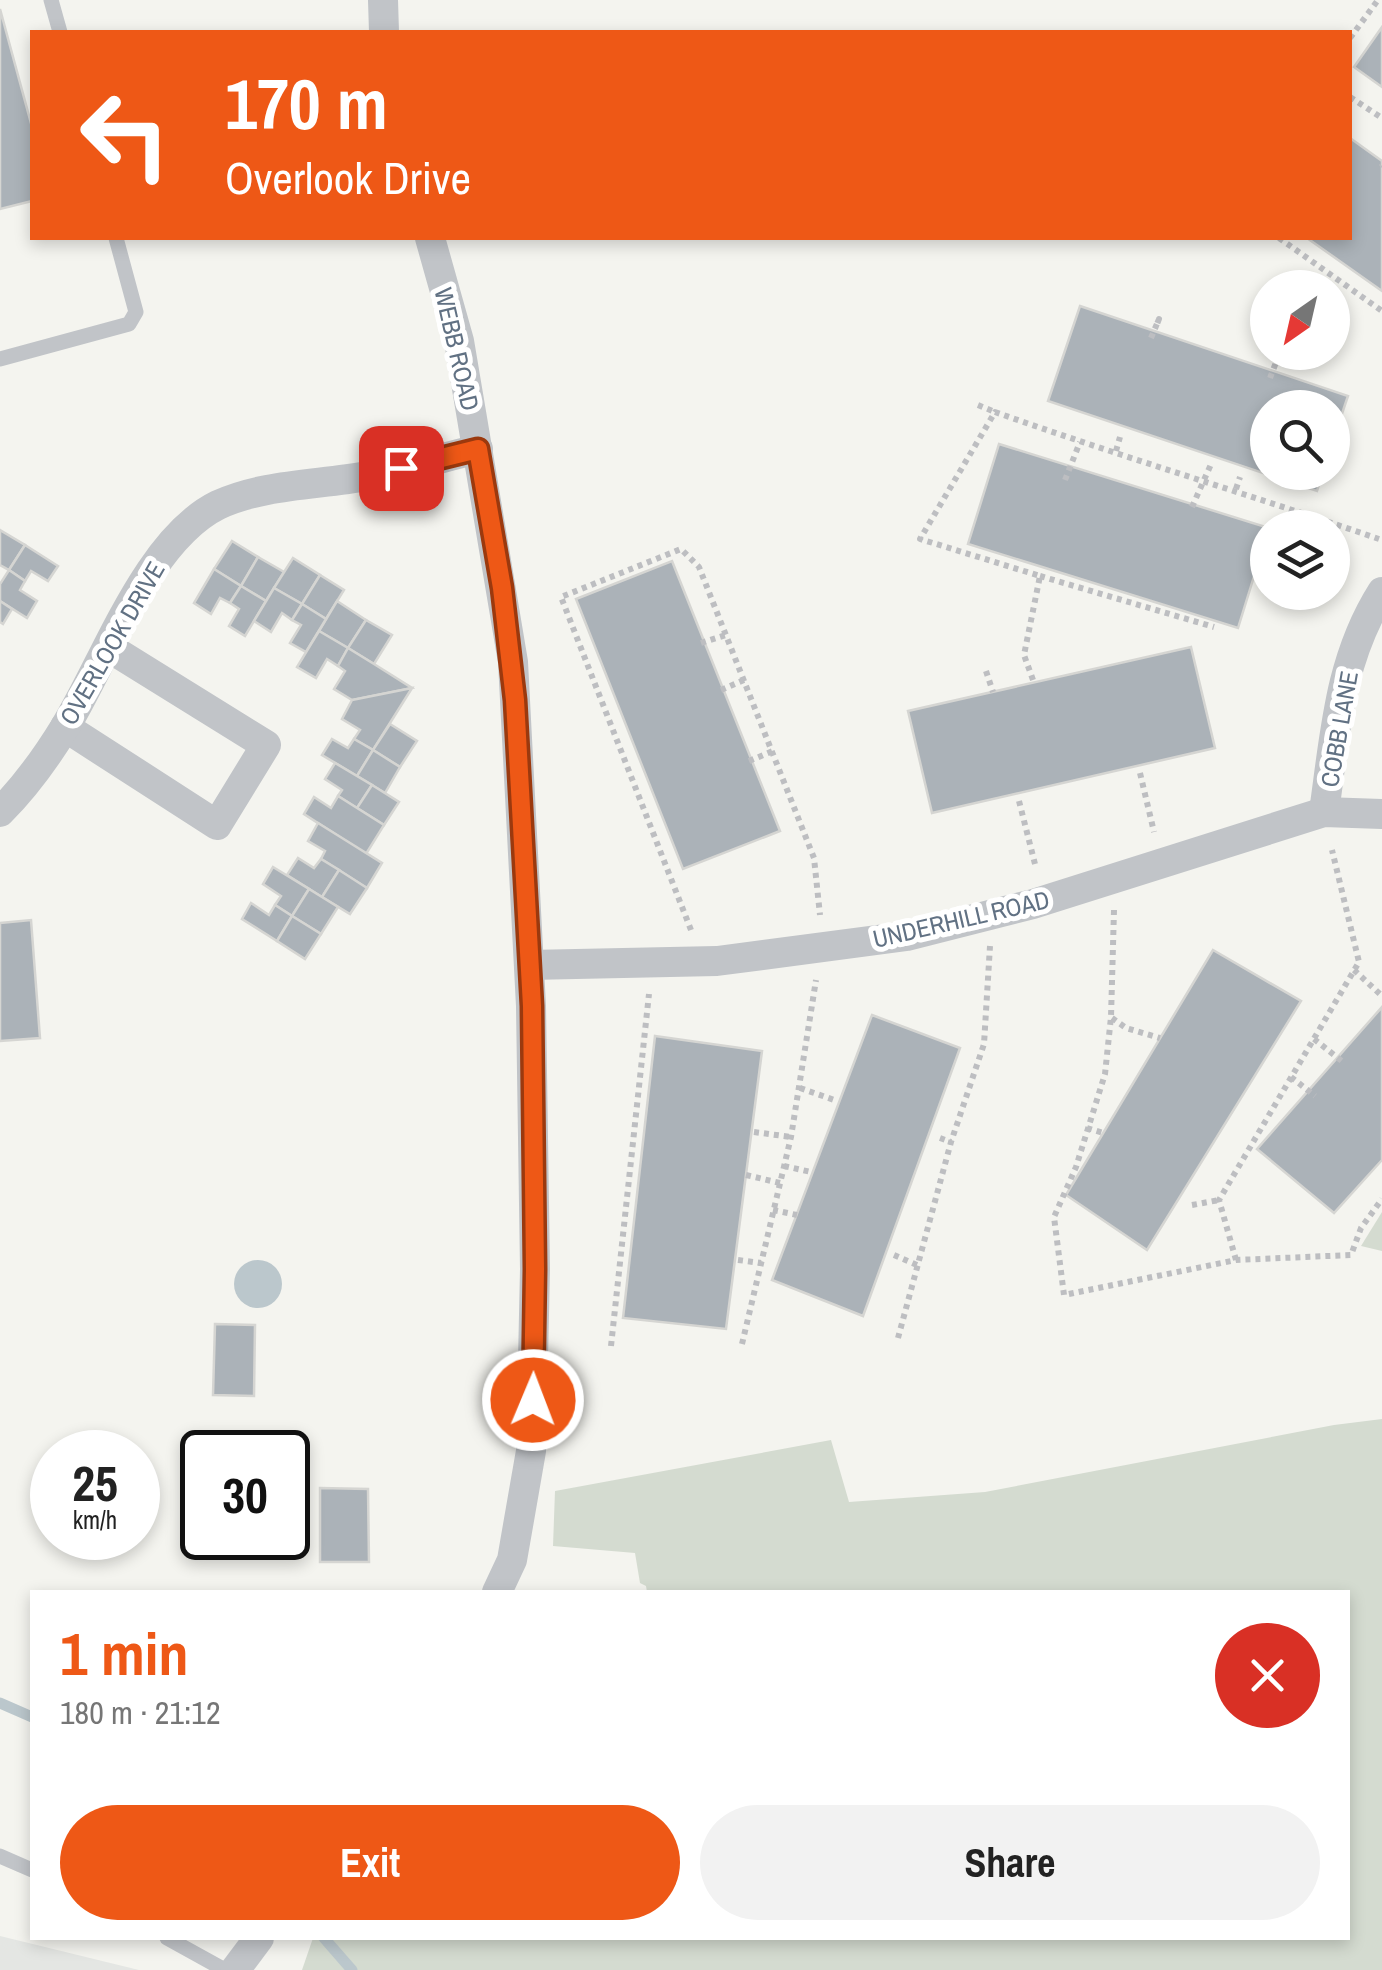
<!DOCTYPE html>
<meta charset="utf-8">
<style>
body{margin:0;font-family:"Archivo Narrow",sans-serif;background:#f2f2f2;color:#222;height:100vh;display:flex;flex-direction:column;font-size:38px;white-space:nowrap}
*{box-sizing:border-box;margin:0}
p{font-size:32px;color:#767676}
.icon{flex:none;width:55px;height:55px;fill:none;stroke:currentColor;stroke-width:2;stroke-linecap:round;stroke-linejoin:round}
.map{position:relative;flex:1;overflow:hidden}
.sheet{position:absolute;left:30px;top:1590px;width:1320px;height:350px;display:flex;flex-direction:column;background:#fff;border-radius:0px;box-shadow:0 5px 15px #0003}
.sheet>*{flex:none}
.hud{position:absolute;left:30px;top:30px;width:1322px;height:210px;border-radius:0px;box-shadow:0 5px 15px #0003;background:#ee5816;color:#fff;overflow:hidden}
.needle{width:65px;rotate:214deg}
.controls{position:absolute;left:1250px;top:270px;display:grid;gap:20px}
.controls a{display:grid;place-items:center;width:100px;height:100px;border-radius:50%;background:#fff;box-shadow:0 5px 15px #0003;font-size:50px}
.speed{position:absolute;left:30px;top:1430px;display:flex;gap:20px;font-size:50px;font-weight:700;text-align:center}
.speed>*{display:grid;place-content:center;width:130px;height:130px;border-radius:50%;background:#fff;box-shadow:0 5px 15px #0003;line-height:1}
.speed small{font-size:25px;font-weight:400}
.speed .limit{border:5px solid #111;border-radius:15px;background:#fff;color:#111}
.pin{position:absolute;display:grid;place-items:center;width:85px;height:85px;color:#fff;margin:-42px;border-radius:20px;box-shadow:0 5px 15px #0006}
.me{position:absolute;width:110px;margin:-55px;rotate:1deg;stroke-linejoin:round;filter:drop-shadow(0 0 8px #0008)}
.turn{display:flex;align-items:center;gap:35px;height:210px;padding:0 30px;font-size:45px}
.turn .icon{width:130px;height:130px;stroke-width:2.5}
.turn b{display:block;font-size:70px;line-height:85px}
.round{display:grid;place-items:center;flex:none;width:105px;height:105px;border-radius:52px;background:#f2f2f2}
.overview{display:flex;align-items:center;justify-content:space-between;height:170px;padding:0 30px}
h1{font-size:60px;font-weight:700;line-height:75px;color:#ee5816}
.action{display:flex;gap:20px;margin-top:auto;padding:20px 30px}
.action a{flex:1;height:115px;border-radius:60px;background:#ee5816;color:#fff;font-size:40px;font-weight:700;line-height:115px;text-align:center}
.action a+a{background:#f2f2f2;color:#222}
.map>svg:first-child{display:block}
.built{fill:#e4e6e3}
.green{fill:#d4dbd0}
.water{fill:#bbc7cc}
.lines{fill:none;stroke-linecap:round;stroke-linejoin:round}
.stream{stroke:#bbc7cc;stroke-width:11}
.building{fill:#abb2b8;stroke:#d5d5d2;stroke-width:2.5}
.path{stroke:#bdbec1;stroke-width:6;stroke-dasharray:5 5;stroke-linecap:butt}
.service{stroke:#c1c4c8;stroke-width:15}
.minor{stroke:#c1c4c8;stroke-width:30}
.route-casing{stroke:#9b390e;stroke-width:25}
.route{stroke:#ee5816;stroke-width:18}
.labels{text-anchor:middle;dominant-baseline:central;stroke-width:10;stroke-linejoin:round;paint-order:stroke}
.street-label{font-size:25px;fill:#617183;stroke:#fff}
</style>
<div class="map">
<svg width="1382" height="1970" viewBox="0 0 1382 1970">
<rect width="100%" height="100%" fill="#f4f4ef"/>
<polygon class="built" points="0,1936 139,1970 0,1970"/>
<g class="green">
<polygon points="1382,1212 1382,1251 1361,1246"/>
<polygon points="1382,1419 1382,1970 302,1970 313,1938 1348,1938 1348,1592 647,1592 646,1586 640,1583 635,1553 553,1546 555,1491 831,1440 849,1502 985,1492 1334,1425"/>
</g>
<circle class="water" cx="258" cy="1284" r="24"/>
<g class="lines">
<g class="stream">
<polyline points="0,1703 32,1717"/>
<polyline points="324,1938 352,1970"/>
</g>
</g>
<g class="building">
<polygon points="0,9 32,127 32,201 0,209"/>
<polygon points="1382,27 1382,87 1354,67"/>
<polygon points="1350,138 1382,161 1382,291 1307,238 1350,238"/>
<polygon points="1080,306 1348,396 1332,443 1332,408 1268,408 1268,472 1323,472 1317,491 1048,401"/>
<polygon points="999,444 1269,528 1238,628 968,544"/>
<polygon points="0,530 25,545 9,570 0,565"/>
<polygon points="232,541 258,557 241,586 214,569"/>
<polygon points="25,545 58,566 48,581 31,571 25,581 9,570"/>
<polygon points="258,557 284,572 266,601 241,586"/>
<polygon points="293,558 320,575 302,604 274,588"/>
<polygon points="672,561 780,831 683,869 576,599"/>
<polygon points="214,569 241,586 230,603 220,598 211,614 194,603"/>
<polygon points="9,570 25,581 20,590 37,601 27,618 0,601 0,584"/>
<polygon points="320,575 344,590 326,619 302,604"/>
<polygon points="241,586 266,601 245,636 229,626 239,609 230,603"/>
<polygon points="274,588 302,604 292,620 282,613 271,632 254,621"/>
<polygon points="0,601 12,609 3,624 0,622"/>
<polygon points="337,601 366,620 348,648 319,631"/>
<polygon points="302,604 326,619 306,652 290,643 301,625 292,620"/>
<polygon points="366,620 392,635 374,664 348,648"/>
<polygon points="319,631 348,648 338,666 327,659 316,678 297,667"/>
<polygon points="1191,647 1215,748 932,813 908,711"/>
<polygon points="348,648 374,664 412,688 352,700 334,689 345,671 338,666"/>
<polygon points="412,688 373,750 354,739 360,730 342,719 352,700"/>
<polygon points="390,724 417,741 400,767 373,750"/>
<polygon points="332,739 348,748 354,739 373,750 357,776 322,755"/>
<polygon points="373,750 400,767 385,793 357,776"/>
<polygon points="335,763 372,785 357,808 338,796 342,790 325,779"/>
<polygon points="372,785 399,802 384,825 357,808"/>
<polygon points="338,796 384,825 366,854 304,814 314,797 331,808"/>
<polygon points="318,823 382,863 367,888 321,859 325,851 308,841"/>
<polygon points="298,858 314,868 321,859 339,870 322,897 287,875"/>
<polygon points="273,867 309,889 292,916 275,905 281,896 263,884"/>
<polygon points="339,870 367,888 350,914 322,897"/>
<polygon points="309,889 338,907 321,934 292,916"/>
<polygon points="251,903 269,915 275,905 292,916 277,941 242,919"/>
<polygon points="292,916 321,934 305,959 277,941"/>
<polygon points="31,920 40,1038 0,1041 0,923"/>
<polygon points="1213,950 1301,1001 1147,1250 1066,1195"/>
<polygon points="1382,1007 1382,1160 1334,1213 1257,1149"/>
<polygon points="872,1015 960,1048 863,1316 772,1280"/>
<polygon points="655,1036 762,1051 726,1329 623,1318"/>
<polygon points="215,1324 255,1325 254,1396 213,1395"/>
<polygon points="320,1488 368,1489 369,1562 320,1562"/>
</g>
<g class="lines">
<g class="path">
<polyline points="1350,38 1378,0"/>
<polyline points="1350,97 1382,118"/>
<polyline points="1381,167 1382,166"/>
<polyline points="1279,238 1382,311"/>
<polyline points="1151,338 1159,319 1157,324"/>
<polyline points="1270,378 1280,352"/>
<polyline points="978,405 995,412"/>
<polyline points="1116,451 1120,437"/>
<polyline points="1065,480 1080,442"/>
<polyline points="1236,489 1240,477"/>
<polyline points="1192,507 1212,462"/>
<polyline points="1040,576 1214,627"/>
<polyline points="701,643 726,635"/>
<polyline points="986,671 993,692"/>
<path d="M1033,680l-9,-25 16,-79 -120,-37 75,-127c127,45 256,83 384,127"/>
<polyline points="721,690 744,680"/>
<polyline points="749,761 773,751"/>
<polyline points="1140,773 1154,832"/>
<polyline points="1019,801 1036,868"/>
<polyline points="1114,910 1111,1017 1105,1074 1076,1167 1054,1217 1064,1295 1236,1260 1351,1255 1361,1228 1382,1199"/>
<polyline points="691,930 561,597 681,549 699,567 814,858 820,915"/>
<polyline points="1354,970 1382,996"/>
<polyline points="1112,1018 1126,1028 1160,1038"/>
<polyline points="1314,1039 1343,1062"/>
<polyline points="1291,1077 1315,1096"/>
<polyline points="800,1088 837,1101"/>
<polyline points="1087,1128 1103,1133"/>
<polyline points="754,1132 791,1137"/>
<polyline points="940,1138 951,1142"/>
<polyline points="784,1166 811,1172"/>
<polyline points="746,1175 780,1183"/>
<polyline points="1192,1205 1219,1200"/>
<polyline points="773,1210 797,1215"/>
<polyline points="894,1255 917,1265"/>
<polyline points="738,1260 761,1263"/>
<polyline points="1236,1260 1219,1200 1359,962 1332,850"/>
<polyline points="898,1338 951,1142 984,1044 990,946"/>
<polyline points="742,1344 791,1137 816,980"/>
<polyline points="611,1346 649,994"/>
</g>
<g class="service">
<polyline points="51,0 60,32"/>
<polyline points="0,359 129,324 136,312 116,238"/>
<polyline points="0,1856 32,1870"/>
<polyline points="167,1938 225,1970"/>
</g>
<g class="minor">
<polyline points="383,0 384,32"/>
<polyline points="430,238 459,341 513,662 531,1006 535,1269 531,1451 512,1560 497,1592"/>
<polyline points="65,727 217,825 266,745 108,647"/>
<path d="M0,812c25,-25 46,-54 65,-85 40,-65 82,-187 153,-222 45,-21 101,-20 149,-29 37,-7 74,-18 111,-27"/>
<path d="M1324,812c11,-77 15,-152 58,-220"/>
<polyline points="529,965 717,961 907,936 1033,904 1324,812 1382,814"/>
<polyline points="235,1970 259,1938"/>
</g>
</g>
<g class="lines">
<g class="route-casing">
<polyline id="route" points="401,468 478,449 502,588 515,700 532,1006 535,1269 533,1400"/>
</g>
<use href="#route" class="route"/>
</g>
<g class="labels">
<g class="street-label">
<text transform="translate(457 349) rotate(77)">WEBB ROAD</text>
<text transform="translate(112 643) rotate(-60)">OVERLOOK DRIVE</text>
<text transform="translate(1339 729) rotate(-80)">COBB LANE</text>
<text transform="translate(961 919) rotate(-13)">UNDERHILL ROAD</text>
</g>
</g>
</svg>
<div class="controls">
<a><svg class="needle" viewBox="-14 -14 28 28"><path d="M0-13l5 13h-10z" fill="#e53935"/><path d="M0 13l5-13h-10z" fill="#767676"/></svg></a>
<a><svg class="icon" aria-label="search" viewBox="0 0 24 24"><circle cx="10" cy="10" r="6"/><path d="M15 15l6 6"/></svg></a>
<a><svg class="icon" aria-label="layers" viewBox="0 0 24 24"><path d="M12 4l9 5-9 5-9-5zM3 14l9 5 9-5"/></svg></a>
</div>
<div class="speed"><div>25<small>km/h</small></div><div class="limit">30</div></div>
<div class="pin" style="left:401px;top:468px;background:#d93025"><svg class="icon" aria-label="arrive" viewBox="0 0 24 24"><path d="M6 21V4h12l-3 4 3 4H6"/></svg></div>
<svg class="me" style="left:533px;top:1400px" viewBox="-20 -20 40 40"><circle r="17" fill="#ee5816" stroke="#fff" stroke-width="3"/><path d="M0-11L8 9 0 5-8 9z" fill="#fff"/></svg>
<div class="hud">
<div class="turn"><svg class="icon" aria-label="left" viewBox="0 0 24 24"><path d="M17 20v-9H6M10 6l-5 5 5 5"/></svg><div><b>170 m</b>Overlook Drive</div></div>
</div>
<section class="sheet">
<div class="overview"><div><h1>1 min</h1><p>180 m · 21:12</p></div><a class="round" style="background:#d93025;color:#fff"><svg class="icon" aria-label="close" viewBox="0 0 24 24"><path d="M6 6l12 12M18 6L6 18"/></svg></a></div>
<div class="action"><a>Exit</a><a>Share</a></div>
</section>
</div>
